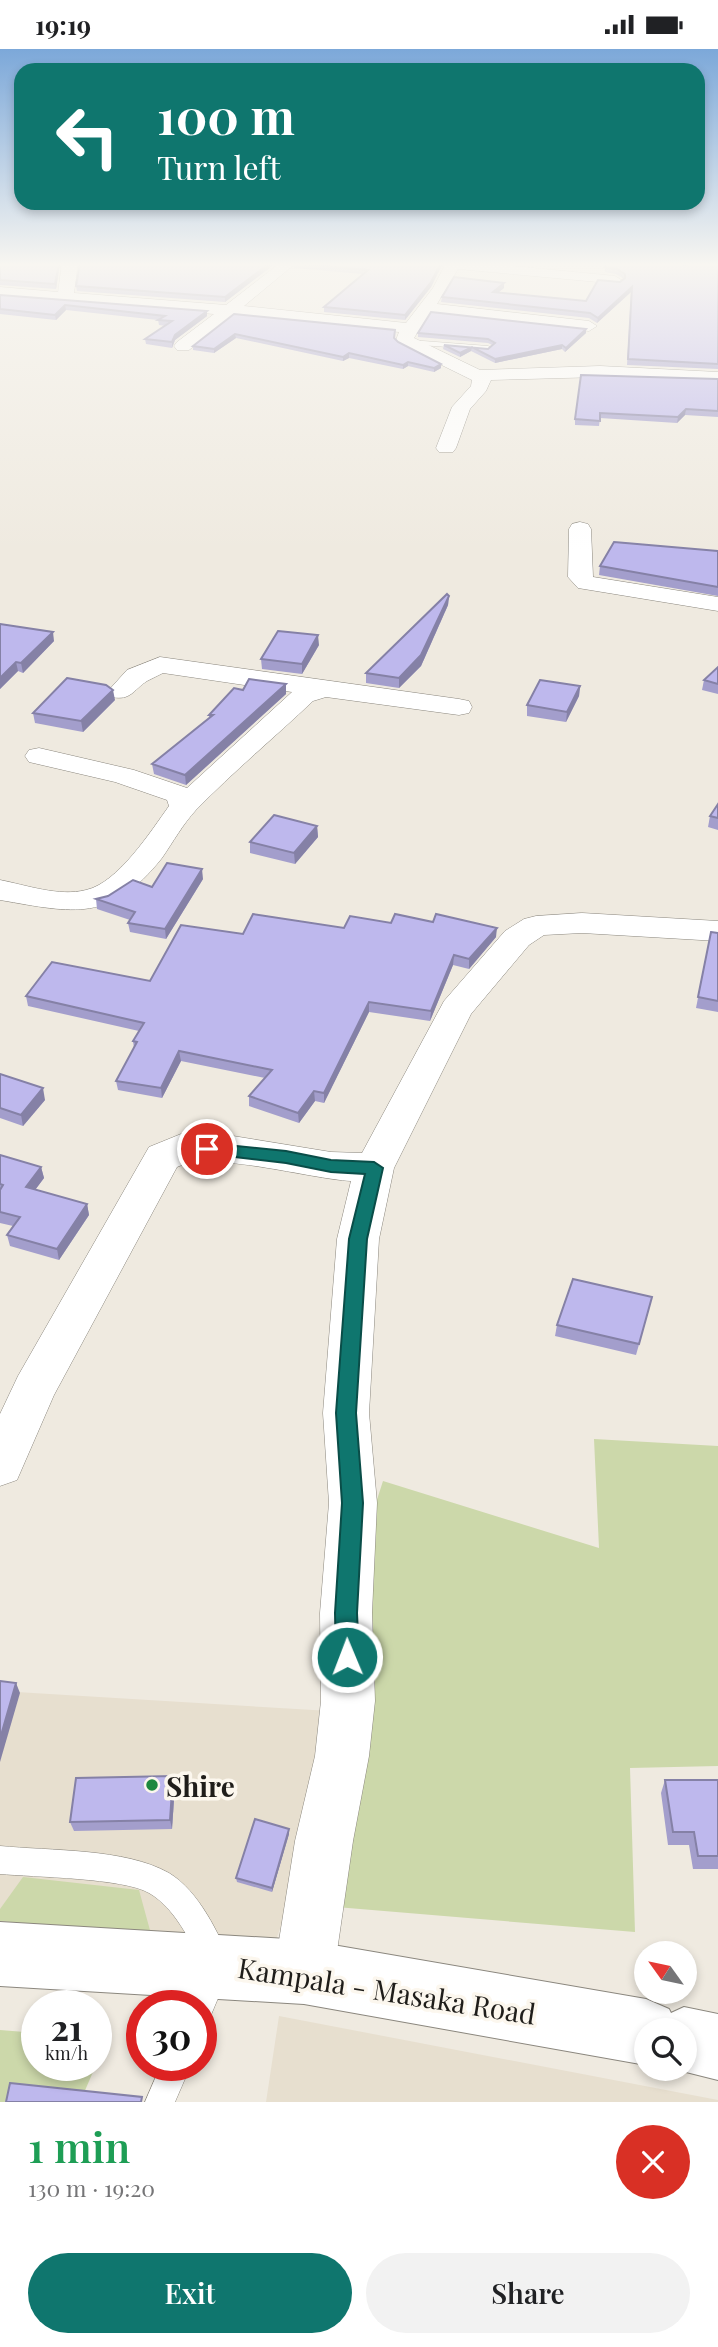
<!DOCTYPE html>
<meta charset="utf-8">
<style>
body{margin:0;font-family:"Playfair Display",serif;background:#f2f2f2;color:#202124;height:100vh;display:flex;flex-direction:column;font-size:26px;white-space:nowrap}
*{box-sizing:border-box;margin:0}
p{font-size:23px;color:#757577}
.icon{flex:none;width:38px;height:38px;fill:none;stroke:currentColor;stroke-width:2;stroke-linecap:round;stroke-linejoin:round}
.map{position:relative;height:2053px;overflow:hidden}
.drawer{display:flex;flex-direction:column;background:#fff;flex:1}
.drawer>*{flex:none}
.banner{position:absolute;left:14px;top:14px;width:691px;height:147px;border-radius:21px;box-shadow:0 4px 10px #0003;background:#0f766e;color:#fff;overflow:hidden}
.needle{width:46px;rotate:303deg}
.buttons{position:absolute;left:634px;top:1892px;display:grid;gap:14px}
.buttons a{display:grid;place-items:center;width:63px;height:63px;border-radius:50%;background:#fff;box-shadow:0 4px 10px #0003;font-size:35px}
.speed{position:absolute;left:21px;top:1941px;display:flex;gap:14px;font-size:35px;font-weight:700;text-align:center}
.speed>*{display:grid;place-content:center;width:91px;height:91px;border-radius:50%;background:#fff;box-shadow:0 4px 10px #0003;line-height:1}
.speed small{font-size:18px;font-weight:400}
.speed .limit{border:10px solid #d22;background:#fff;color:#111}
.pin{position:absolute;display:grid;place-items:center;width:60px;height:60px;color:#fff;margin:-30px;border:4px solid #fff;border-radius:50%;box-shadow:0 2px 7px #0007}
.me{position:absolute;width:77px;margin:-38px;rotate:359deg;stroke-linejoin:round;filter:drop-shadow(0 0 5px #0008)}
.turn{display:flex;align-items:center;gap:24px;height:147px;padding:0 28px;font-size:32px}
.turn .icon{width:91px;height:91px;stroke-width:2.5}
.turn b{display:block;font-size:49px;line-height:60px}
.round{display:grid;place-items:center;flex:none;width:74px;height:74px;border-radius:37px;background:#f2f2f2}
.overview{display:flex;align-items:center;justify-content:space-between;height:119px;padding:0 28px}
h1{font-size:42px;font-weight:600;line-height:52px;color:#1e9e55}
.primary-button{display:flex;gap:14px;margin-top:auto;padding:14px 28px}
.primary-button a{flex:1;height:80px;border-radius:42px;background:#0f766e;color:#fff;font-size:28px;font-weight:600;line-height:80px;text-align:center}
.primary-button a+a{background:#f2f2f2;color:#202124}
.status{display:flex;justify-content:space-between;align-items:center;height:49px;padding:0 35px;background:#fff;direction:ltr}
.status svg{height:19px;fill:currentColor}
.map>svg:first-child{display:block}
.built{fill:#e7dfcf}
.green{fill:#ccd8aa}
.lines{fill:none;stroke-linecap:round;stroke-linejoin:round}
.lane-casing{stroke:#8b877e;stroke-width:1}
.street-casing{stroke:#8b877e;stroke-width:1}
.primary-casing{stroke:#8b877e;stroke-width:2}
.lane{fill:#fff;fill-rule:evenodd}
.street{fill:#fff;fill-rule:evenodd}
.primary{fill:#fff;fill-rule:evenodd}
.wall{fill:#a39ecc}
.shaded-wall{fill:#8581a6}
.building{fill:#beb8ed;stroke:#8581a6;stroke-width:2}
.route{fill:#0f766e;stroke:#0a4d48;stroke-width:2}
.poi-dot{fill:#1e883e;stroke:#fcf7ee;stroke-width:2.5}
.labels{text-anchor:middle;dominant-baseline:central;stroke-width:7;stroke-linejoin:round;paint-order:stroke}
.near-poi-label{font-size:28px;font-weight:bold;fill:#1f1d1a;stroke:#fcf7ee;text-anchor:start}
.near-street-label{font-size:28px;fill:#1f1d1a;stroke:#fcf7ee}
</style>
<div class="status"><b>19:19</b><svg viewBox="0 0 49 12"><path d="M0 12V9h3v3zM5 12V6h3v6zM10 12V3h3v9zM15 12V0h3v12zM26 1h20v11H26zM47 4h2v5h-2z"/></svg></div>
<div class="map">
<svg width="718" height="2053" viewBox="0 0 718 2053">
<rect width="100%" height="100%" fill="#efeae0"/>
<g class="built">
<polygon points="0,1642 330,1662 303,1818 274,1896 0,1872"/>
<polygon points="279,1967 718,2051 718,2053 266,2053"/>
</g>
<g class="green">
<polygon points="594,1390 718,1397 718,1717 630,1719 635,1883 324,1857 342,1559 383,1432 599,1499"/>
<polygon points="23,1828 139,1841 151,1885 0,1872 0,1860"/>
<polygon points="0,1981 37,1984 37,2016 96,2016 80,2053 0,2053"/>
</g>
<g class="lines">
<g class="lane-casing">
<g id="lane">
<polygon points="410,291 488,297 492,299 488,301 407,295"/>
<path d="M0,1797c50,5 125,2 169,27 30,18 50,61 63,92l-21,50 -10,5v-15h-14l16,-39c-13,-25 -28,-58 -54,-73 -25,-15 -116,-16 -149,-19z"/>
<polygon points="161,2016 191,2016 175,2053 145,2053"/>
</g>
</g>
<g class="street-casing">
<g id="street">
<polygon points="62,214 78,214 74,244 226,256 280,214 296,214 244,257 406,274 433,239 446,214 482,214 615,227 623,232 620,235 458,220 437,255 589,272 597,277 589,282 430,264 414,289 480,321 600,317 718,323 718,333 600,328 491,331 486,342 470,360 456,399 453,403 439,403 436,399 452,358 471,337 472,331 399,295 396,291 399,283 233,266 189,301 177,301 174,297 177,293 214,265 0,248 0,238 58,243"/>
<polygon points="580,473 588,475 591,480 593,528 718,548 718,562 578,539 568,528 569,480 572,475"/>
<path d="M160,608l299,42 10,2 3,6 -3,6 -10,2 -133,-18 -13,4c-38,36 -80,71 -117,109 -13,14 -23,32 -34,48 -52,65 -87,55 -162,42v-20c26,5 59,17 86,10 32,-7 65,-59 83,-84l-2,-6 -52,-18 -86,-20 -4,-6 4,-6 10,-2 95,22 53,18 105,-96 -129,-19c-5,3 -11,5 -16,8 -14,9 -16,20 -35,16l-4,-6 19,-21z"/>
<path d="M582,864l136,8v20l-136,-8 -38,2 -15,10 -58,69 -77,154 -15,71 -10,174 8,90 -5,110 3,88 -6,55 -16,85 -19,131 -9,21 -21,9 -21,-9 -9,-21 21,-131 20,-85 6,-55 -1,-88 9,-110 -6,-90 14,-174 14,-58c-41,-2 -141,-31 -174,-14l-123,228 -37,85 -17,6v-72l18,-38 131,-229 32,-13 52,2 98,16 31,1 82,-152 61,-70 19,-12 12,-3z"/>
</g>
</g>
<g class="primary-casing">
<polygon id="primary" points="0,1873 304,1891 646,1950 669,1960 671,1964 684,1958 718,1965 718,2031 674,2020 684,2020 684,1981 646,1981 646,2016 304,1955 0,1937"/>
</g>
<use href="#lane" class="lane"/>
<use href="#street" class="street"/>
<use href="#primary" class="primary"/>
</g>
<g class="wall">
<polygon points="0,214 60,214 56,240 0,236"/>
<polygon points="80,214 276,214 225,253 77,242 76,237"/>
<polygon points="294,214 443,214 431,238 405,271 324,263 324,258 363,225 294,219"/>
<polygon points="718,214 718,320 627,316 631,243 597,274 589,269 441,253 442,248 504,239 499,243 586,252 624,230 616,225 605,223 605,218 684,216"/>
<polygon points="0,246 207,262 207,267 175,291 172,299 146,295 145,290 166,277 159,276 158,271 66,261 56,271 0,265"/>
<polygon points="234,265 395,285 395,289 398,293 441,319 434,323 408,317 403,320 349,309 343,312 236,289 214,304 193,301 193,297"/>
<polygon points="586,280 586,284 565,303 562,300 495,314 471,302 460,308 443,300 444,296 488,300 492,296 488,294 418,288 418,284"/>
<polygon points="718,330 718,368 685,366 677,374 600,369 599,377 575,376 575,370"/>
<polygon points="718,502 718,547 599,526 600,517"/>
<polygon points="449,547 448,556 421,617 399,639 366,634 366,624"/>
<polygon points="0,575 54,592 23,624 18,622 0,640"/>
<polygon points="319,596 302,625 262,620 261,610"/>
<polygon points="718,618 718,645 702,641 704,631"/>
<polygon points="580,637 579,647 566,673 527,667 527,656"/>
<polygon points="243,641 286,645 186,736 154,725 152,715 209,669 209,666"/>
<polygon points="115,651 83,683 35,674 33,664"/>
<polygon points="718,755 718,781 708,778 710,767"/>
<polygon points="317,777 318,788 295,815 250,804 250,793"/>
<polygon points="203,830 166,890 130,883 128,874 130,871 97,860 96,850 152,838"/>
<polygon points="344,879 496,888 469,920 453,916 430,972 369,963 324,1054 315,1052 299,1074 249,1057 249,1047 265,1029 181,1012 162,1049 118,1041 116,1032 134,999 133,992 139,982 28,957 26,947 150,932 243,885"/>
<polygon points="711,883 718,884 718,963 696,959"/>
<polygon points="0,1025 45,1051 23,1077 0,1069"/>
<polygon points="0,1106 41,1118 44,1129 35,1141 87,1155 89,1166 59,1211 10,1197 7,1186 13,1177 0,1174"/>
<polygon points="649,1260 636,1306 555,1287 557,1276"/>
<polygon points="173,1727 175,1736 172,1780 74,1782 70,1773"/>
<polygon points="665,1731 718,1731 718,1820 693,1820 689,1796 668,1796 661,1744"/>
<polygon points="289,1780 289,1785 272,1843 237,1833 236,1829"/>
</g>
<g class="shaded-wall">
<polygon points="59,214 60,214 56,240 55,235"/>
<polygon points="270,214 276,214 225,253 225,248"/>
<polygon points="441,214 443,214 431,238 405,271 405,266"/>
<polygon points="504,234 504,239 492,248 493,243"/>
<polygon points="632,238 631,243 597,274 598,269"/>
<polygon points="65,256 66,261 56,271 55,266"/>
<polygon points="207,262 207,267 175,291 172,299 172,293 175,286"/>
<polygon points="586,280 586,284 565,303 566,299"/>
<polygon points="235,285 236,289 214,304 214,300"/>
<polygon points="562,296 562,300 495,314 495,310"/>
<polygon points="472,298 471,302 460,308 460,304"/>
<polygon points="349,304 349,309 343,312 343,308"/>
<polygon points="408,313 408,317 403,320 403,316"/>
<polygon points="441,315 441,319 434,323 434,319"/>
<polygon points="686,360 685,366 677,374 678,368"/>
<polygon points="449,547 448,556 421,617 399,639 399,629"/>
<polygon points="53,583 54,592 23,624 21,614"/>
<polygon points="318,586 319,596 302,625 302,615"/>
<polygon points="16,613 18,622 0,640 0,629"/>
<polygon points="286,635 286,645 186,736 185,726"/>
<polygon points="580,637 579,647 566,673 567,663"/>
<polygon points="113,641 115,651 83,683 81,672"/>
<polygon points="317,777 318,788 295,815 294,804"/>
<polygon points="202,820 203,830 166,890 165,880"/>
<polygon points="497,879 496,888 469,920 469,910"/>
<polygon points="454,906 453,916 430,972 431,962"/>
<polygon points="369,953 369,963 324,1054 324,1044"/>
<polygon points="179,1002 181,1012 162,1049 161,1039"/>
<polygon points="43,1039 45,1051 23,1077 21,1066"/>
<polygon points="314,1042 315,1052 299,1074 298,1064"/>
<polygon points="41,1118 44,1129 29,1149 26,1138"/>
<polygon points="87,1155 89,1166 59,1211 57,1200"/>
<polygon points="16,1634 20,1644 0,1713 0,1690"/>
<polygon points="173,1727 175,1736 172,1780 170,1771"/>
<polygon points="289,1780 289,1785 272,1843 272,1839"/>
</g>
<g class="building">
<polygon points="0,214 59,214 55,235 0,231"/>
<polygon points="80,214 270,214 225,248 76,237"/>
<polygon points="294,214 441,214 431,233 405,266 324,258 368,221"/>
<polygon points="608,214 684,214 684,216 695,214 718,214 718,315 628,310 632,238 598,269 590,264 442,248 454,228 504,234 493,243 586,252 598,231 620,233 625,229 625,225 617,220 605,218"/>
<polygon points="0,246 207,262 175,286 172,293 145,290 172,272 158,271 165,267 65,256 55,266 0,260"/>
<polygon points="431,263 586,280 566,299 562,296 495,310 472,298 460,304 444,296 488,300 495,294 488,290 418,284"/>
<polygon points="234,265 395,281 394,289 398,293 441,315 434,319 408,313 403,316 349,304 343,308 235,285 214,300 193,297"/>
<polygon points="581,326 718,330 718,362 686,360 678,368 600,364 600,372 575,370"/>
<polygon points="614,493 718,502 718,538 600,517"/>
<polygon points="447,545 449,547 421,606 399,629 366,624"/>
<polygon points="0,575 53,583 21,614 16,613 0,629"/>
<polygon points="278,582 318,586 302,615 261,610"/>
<polygon points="718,618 718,635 704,631"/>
<polygon points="67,629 106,636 113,641 81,672 33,664"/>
<polygon points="249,630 286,635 185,726 152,715 213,666 209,666 234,639 243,641"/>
<polygon points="540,631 580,637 567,663 527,656"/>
<polygon points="718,755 718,769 710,767"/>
<polygon points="274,766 317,777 294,804 250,793"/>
<polygon points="167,814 202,820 165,880 128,874 135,863 96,850 108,847 133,831 152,838"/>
<polygon points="253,865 344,879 350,867 391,874 395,865 433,873 436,865 497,879 469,910 454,906 431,962 369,953 324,1044 314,1042 298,1064 249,1047 272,1021 179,1002 161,1039 116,1032 137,993 133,992 144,974 26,947 52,913 150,932 181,876 243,885"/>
<polygon points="711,883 718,884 718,952 698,948"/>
<polygon points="0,1025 43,1039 21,1066 0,1059"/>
<polygon points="0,1106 41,1118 26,1138 87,1155 57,1200 7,1186 20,1168 0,1163 0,1141 3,1136 0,1135"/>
<polygon points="573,1230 652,1248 639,1295 557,1276"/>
<polygon points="0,1632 16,1634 0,1690"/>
<polygon points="173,1727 170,1771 70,1773 76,1729"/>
<polygon points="665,1731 718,1731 718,1807 698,1807 694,1783 673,1783"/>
<polygon points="255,1770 289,1780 272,1839 236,1829"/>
<polygon points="10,2034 142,2048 141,2053 6,2053"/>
</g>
<linearGradient id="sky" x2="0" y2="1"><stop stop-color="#7ca8d9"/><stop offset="0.43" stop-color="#f8f6f1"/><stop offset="1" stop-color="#f8f6f1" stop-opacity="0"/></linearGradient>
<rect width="718" height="501" fill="url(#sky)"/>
<polygon class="route" points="207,1094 286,1102 331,1111 374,1113 383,1119 367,1190 356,1364 363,1454 357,1564 359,1608 355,1616 347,1619 339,1616 336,1608 335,1564 342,1454 336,1364 349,1190 365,1125 331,1123 286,1114 201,1104 199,1100"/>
<circle class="poi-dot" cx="152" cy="1736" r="7"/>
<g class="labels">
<g class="near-poi-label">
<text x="166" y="1736">Shire</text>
</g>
<g class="near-street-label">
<text transform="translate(387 1941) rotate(9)">Kampala - Masaka Road</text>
</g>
</g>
</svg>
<div class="buttons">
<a><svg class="needle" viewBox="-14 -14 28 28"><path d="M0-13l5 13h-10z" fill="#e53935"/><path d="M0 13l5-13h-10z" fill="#757577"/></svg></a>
<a><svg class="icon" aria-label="search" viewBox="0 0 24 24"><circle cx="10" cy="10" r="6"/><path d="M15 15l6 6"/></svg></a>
</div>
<div class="speed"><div>21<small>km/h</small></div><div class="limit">30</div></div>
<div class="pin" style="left:207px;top:1100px;background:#d93025"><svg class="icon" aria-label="arrive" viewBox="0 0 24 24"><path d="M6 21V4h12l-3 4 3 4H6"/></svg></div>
<svg class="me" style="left:347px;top:1608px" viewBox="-20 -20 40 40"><circle r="17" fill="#0f766e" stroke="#fff" stroke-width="3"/><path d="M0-11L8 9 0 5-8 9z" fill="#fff"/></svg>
<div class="banner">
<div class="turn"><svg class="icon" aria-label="left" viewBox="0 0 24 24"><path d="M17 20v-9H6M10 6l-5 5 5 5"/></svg><div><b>100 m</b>Turn left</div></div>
</div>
</div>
<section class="drawer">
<div class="overview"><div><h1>1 min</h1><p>130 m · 19:20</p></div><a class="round" style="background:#d93025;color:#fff"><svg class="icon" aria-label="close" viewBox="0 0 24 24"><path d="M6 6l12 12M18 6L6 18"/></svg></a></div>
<div class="primary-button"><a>Exit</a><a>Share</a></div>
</section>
